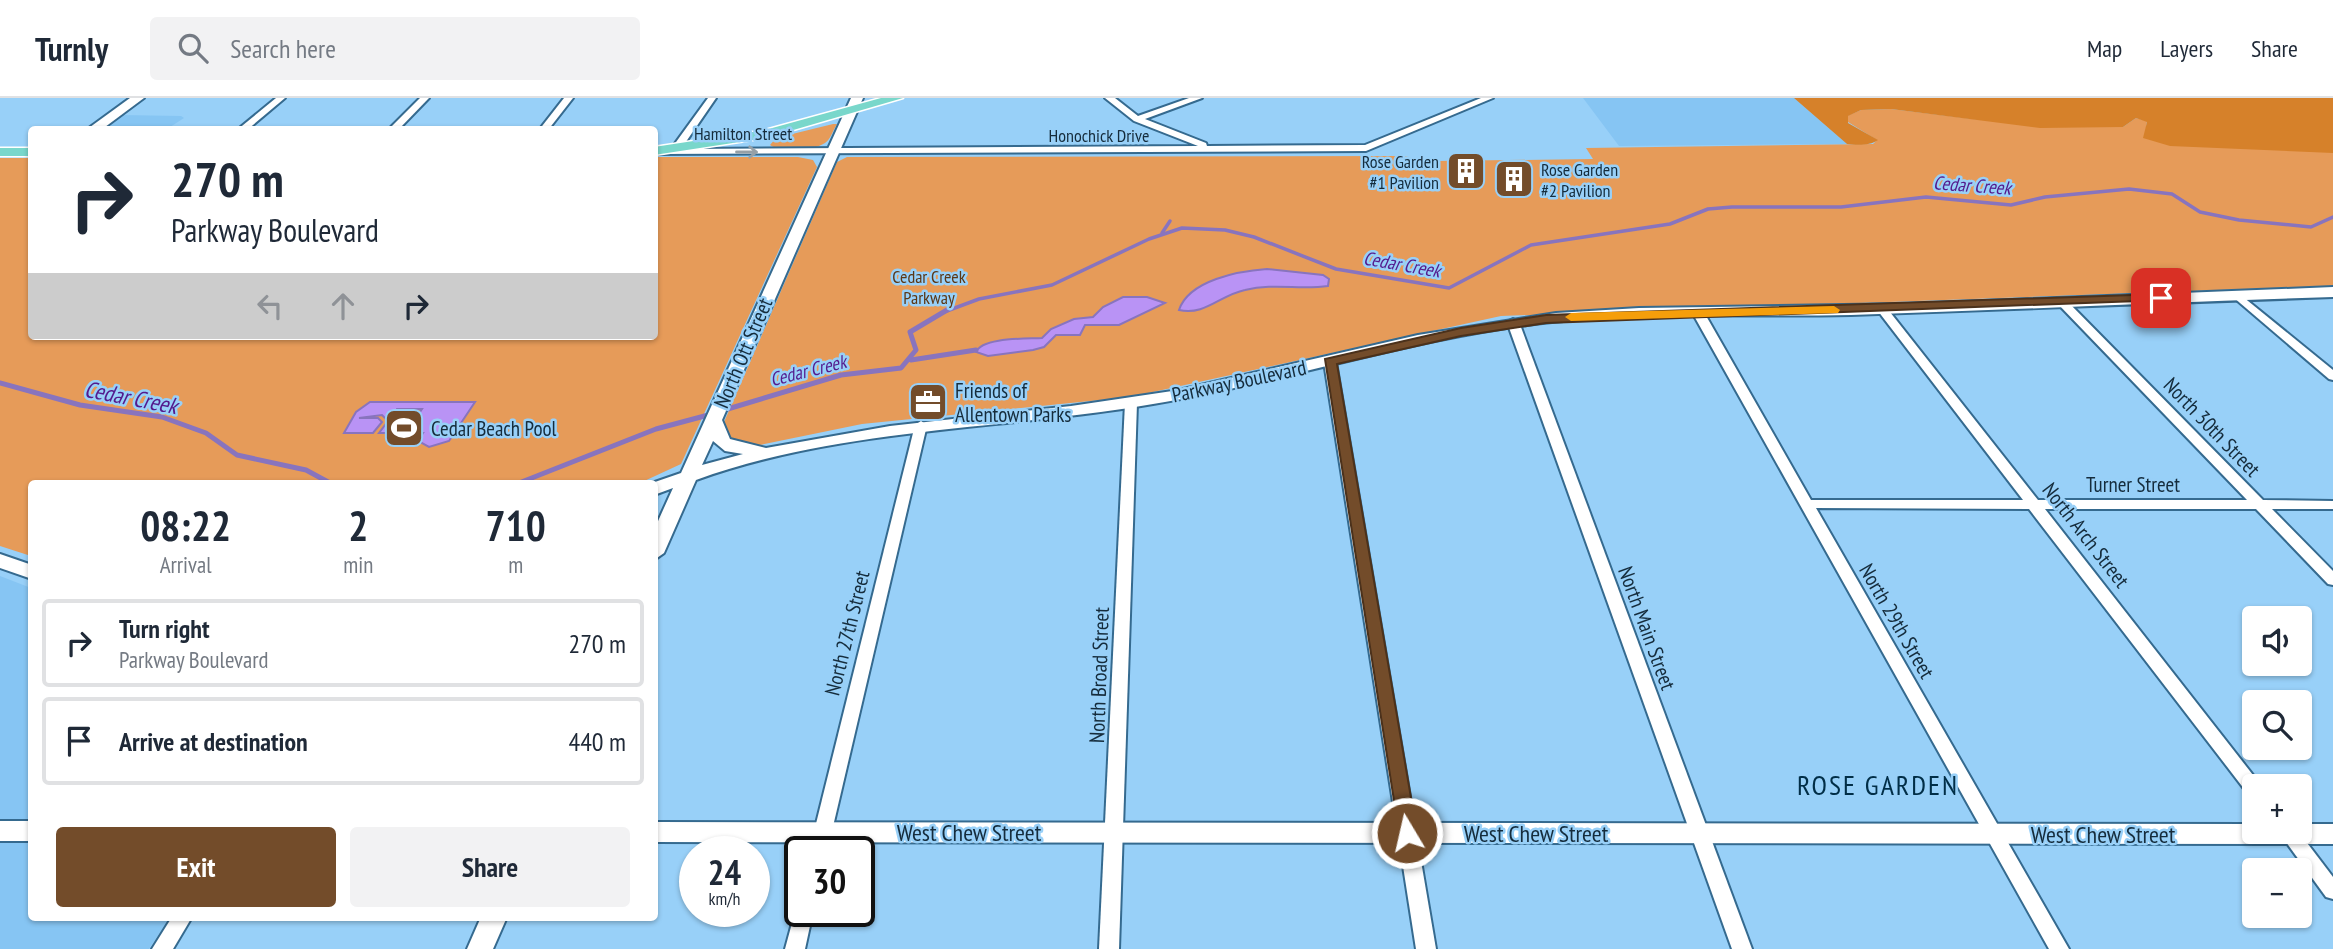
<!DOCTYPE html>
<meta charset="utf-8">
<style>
body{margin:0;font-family:"PT Sans Narrow",sans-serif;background:#f2f2f3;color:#1f2937;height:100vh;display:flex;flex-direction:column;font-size:26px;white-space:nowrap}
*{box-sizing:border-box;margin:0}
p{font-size:23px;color:#747a83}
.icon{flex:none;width:38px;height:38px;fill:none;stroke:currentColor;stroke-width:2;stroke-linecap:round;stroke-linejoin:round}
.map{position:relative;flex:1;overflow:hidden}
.side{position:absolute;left:28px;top:382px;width:630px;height:441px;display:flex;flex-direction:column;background:#fff;border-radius:7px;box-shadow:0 2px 5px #0004}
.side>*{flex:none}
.top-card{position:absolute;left:28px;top:28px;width:630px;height:214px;border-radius:7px;box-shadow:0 2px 5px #0004;background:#fff;color:#1f2937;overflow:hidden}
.controls{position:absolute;left:2242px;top:508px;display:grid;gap:14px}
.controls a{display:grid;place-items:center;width:70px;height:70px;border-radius:7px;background:#fff;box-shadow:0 2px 5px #0004;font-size:35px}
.speed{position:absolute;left:679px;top:738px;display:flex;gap:14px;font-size:35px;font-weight:700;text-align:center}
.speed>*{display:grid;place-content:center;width:91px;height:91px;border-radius:50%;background:#fff;box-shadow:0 2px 5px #0004;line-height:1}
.speed small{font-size:18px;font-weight:400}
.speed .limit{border:4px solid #111;border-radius:10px;background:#fff;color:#111}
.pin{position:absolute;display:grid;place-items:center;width:60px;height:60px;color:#fff;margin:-30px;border-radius:14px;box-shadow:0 4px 10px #0006}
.me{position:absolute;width:77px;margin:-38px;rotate:351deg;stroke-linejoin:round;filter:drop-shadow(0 0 5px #0008)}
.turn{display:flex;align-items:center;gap:24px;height:147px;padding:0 28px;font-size:32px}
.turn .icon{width:91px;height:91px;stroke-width:2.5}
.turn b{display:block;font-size:49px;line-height:60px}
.lanes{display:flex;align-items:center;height:66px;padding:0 28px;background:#0003;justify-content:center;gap:35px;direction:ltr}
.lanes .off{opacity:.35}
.eta{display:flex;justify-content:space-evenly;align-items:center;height:119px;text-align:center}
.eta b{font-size:42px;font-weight:800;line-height:49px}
.cta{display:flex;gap:14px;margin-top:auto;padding:14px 28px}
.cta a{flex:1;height:80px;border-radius:7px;background:#734c2a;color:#fff;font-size:28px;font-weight:800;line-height:80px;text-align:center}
.cta a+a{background:#f2f2f3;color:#1f2937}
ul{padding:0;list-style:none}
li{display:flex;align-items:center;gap:21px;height:88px;margin:0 14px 10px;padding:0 14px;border:4px solid #e0e1e3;border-radius:7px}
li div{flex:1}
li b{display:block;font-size:26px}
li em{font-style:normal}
header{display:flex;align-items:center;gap:42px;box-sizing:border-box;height:98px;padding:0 35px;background:#fff;border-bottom:2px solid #e0e1e3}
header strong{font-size:33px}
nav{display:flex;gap:38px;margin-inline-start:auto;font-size:24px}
.search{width:490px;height:63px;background:#f2f2f3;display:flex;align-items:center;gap:18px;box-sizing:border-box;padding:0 24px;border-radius:7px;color:#747a83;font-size:26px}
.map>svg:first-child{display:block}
.built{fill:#86c5f3}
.green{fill:#e69b59}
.forest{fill:#d6812a}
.water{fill:#b993f5;stroke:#8874be;stroke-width:2}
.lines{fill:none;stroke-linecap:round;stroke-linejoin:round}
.stream-far1{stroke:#8874be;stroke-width:3.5}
.stream{stroke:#8874be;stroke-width:5}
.street-casing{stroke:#356a8f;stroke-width:4}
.secondary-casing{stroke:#356a8f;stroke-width:4}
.primary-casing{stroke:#fff;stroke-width:3}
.street{fill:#fff;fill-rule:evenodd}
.secondary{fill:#fff;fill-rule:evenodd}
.primary{fill:#79d7cb;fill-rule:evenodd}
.oneway{stroke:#96a0a7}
.route{fill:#734c2a;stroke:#4b311b;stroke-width:2}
.slow{fill:#f59e0b}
.labels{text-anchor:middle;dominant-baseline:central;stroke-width:5;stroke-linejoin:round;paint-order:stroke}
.far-street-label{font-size:18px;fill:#152c3c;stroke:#98d0f8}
.far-poi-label{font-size:18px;fill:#152c3c;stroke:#98d0f8;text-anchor:end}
.far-park-label{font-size:18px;fill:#5b3817;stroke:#98d0f8}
.far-water-label{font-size:19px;font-style:italic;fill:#541b8d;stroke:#98d0f8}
.street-label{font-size:21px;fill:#152c3c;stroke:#98d0f8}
.poi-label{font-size:21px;fill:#152c3c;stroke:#98d0f8;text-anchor:start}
.water-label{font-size:23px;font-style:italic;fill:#541b8d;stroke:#98d0f8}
.near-street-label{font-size:24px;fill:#152c3c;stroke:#98d0f8}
.near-neighbourhood-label{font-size:28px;letter-spacing:2px;fill:#012e47;stroke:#98d0f8}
</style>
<header>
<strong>Turnly</strong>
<div class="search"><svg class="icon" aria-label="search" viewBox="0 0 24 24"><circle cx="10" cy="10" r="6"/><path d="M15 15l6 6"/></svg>Search here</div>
<nav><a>Map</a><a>Layers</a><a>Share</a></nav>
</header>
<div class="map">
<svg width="2333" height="851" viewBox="0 0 2333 851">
<rect width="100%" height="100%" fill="#98d0f8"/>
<g class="built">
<polygon points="1583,0 1794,0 1847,46 1619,48"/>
<polygon points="120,17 181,18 184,20 167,31 99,32"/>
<polygon points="0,478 31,490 32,819 170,819 149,851 0,851"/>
</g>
<g class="green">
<polygon points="1891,11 1973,21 2091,28 2123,29 2136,20 2147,23 2146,31 2333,42 2333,188 1501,218 1130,299 862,326 760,347 733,346 721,331 837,64 847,59 1402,58 1437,63 1593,61 1586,50 1873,46 1877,42 1848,24 1847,18 1861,12"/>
<path d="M833,26h4c-4,6 -6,15 -12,19 -12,8 -44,10 -55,2l6,-7z"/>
<polygon points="655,59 798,59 813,62 817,69 681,366 640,385 32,385 31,458 0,448 0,60 31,60 32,238 654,238"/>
</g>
<path class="forest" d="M1794,0h539v55l-163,-7 -27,-8 4,-16 -11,-4 -13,9 -83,1 -149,-19 -30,1 -13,6v7l30,17c-8,6 -22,5 -31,4z"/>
<g class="water">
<path d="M1267,171l56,6 6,4 -1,7c-28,4 -54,-3 -83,4 -25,5 -40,26 -66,20 10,-30 60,-39 88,-41z"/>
<path d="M1123,199h24l18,6 -46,22h-34l-5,10h-24l-12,12 -11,3 -45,6 -12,-4c6,-15 51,-13 66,-14l9,-9 23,-10 19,-2 10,-10z"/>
<polygon points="370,304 475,304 449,343 429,349 418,343 423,335 406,335 422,311 397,311 391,325 406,326 400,335 379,335 388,323 382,317 359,320 378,320 382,324 373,335 344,335 356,314"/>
</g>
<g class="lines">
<g class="stream-far1">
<polyline points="1162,135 1170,123"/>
<polyline points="944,214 979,201 1052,187 1149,141 1182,130 1225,132 1254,139 1336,171 1449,190 1531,147 1670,126 1708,111 1732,109 1841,109 1926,99 2011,107 2045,99 2129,91 2172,96 2200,114 2239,122 2311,129 2333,119"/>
</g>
<g class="stream">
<polyline points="911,262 976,252"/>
<polyline points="0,285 80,307 162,319 206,335 237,357 306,372 330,385"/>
<polyline points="721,313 841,277 901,270 916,252 910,234 947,212"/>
<polyline points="519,385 656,331 712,316"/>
</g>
<g class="street-casing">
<g id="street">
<polygon points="276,0 285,0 247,32 237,32"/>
<polygon points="420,0 429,0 398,32 388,32"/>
<polygon points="564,0 573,0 548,32 539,32"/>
<polygon points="708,0 716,0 681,51 1198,48 1134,23 1105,0 1115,0 1138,18 1189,0 1202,0 1145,21 1206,45 1207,48 1365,47 1481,0 1493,0 1366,53 654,56 654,52 671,51"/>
<polygon points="2237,194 2333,272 2333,282 2329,281 2233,199 2231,197"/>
<polygon points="2062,201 2066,202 2263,402 2333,403 2333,411 2272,411 2333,473 2333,487 2328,486 2256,411 2045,411 2260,686 2261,688 2254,688 2254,698 2248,696 2029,411 1816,410 2069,851 2049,851 1693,216 1699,213 1705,216 1811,402 2023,402 1878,213 1878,209 1886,209 2038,402 2247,402 2058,206 2058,202"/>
<polygon points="1513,221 1519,224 1752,851 1732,851 1507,224"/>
<polygon points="1330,260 1336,264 1436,851 1416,851 1324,264"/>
<polygon points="1131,301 1137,305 1119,851 1099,851 1125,305"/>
<polygon points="921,323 927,327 827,754 809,754 915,327"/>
<polygon points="2278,733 2298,733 2333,779 2333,801 2326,799"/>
<polygon points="800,807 800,814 813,814 805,851 785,851 795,814"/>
<polygon points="172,819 192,819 173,851 152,851"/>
</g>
</g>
<g class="secondary-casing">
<g id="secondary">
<polygon points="130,0 144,0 101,32 86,32"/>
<path d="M851,0h12l-141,322 8,19 36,9 124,-22 181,-20 108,-16 239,-55 138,-22 83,-5 269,-4 425,-17v10c-161,5 -321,13 -482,18 -99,2 -199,-3 -299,7 -143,15 -280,65 -423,86 -144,22 -295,22 -433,72l-32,73 -10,7v-30l19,-42 -19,7 -2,-12 29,-10zM713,343l12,10 18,3 -41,11z"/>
<polygon points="0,456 32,467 32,481 0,470"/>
<rect x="0" y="723" width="32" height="20"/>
<polygon points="654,724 2254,726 2254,733 2300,733 2300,726 2333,726 2333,746 654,744"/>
<polygon points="481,819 507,819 493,851 467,851"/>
</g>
</g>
<g class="primary-casing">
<g id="primary">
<polygon points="881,0 903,0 766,40 654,57 654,49 765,32"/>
<rect x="0" y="50" width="32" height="8"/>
</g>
</g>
<use href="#street" class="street"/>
<use href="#secondary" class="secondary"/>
<use href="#primary" class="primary"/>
</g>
<defs><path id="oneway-shaft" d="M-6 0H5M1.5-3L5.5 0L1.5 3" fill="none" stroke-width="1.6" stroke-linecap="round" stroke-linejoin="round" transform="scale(1.75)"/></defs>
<use class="oneway" href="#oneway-shaft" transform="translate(747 54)"/>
<polygon class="route" points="2161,196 2167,200 2165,202 1546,225 1461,238 1337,266 1417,735 1414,741 1407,743 1400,741 1325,261 1461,230 1546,217"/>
<polygon class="slow" points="1834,208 1840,212 1838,215 1571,223 1565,219 1571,215"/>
<defs>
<g id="building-square" transform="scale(2.0125)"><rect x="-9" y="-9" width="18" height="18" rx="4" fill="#734c2a" stroke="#98d0f8"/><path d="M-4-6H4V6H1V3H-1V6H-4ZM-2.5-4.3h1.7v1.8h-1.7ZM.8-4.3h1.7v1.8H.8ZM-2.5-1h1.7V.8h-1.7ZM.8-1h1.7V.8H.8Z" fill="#fff"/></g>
<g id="office-square" transform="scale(2.0125)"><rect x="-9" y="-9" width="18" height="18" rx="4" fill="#734c2a" stroke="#98d0f8"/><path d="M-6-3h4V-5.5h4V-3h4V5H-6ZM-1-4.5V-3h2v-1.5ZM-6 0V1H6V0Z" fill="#fff"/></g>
<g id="stadium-square" transform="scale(2.0125)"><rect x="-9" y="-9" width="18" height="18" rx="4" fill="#734c2a" stroke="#98d0f8"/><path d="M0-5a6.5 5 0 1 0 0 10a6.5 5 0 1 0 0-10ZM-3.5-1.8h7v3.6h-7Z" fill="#fff"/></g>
</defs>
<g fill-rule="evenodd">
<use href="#building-square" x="1466" y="73"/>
<use href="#building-square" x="1514" y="81"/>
<use href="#office-square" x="928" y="304"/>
<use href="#stadium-square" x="404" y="330"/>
</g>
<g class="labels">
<g class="far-street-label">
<text x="743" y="35">Hamilton Street</text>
<text x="1099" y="37">Honochick Drive</text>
</g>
<g class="far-poi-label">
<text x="1439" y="63">Rose Garden<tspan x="1439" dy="21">#1 Pavilion</tspan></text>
<text x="1541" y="71" text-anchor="start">Rose Garden<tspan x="1541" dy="21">#2 Pavilion</tspan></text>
</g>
<g class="far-park-label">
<text x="929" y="178">Cedar Creek<tspan x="929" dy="21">Parkway</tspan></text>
</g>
<g class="far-water-label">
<text transform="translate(1972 87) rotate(4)">Cedar Creek</text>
<text transform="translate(1402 166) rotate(10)">Cedar Creek</text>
<text transform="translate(808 272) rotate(-14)">Cedar Creek</text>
</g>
<g class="street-label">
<text transform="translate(743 255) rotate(-67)">North Ott Street</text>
<text transform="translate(1239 283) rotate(-12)">Parkway Boulevard</text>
<text transform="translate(2212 329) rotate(46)">North 30th Street</text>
<text x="2133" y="386">Turner Street</text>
<text transform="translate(2086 437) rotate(52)">North Arch Street</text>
<text transform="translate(1897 523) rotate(60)">North 29th Street</text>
<text transform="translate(1647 530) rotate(70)">North Main Street</text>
<text transform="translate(847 535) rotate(-76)">North 27th Street</text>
<text transform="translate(1099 577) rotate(-88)">North Broad Street</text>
</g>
<g class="poi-label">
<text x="955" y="292">Friends of<tspan x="955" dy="24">Allentown Parks</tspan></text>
<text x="431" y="330">Cedar Beach Pool</text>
</g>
<g class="water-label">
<text transform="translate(131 299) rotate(11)">Cedar Creek</text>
</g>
<g class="near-street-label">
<text x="969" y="734">West Chew Street</text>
<text x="1536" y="735">West Chew Street</text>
<text x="2103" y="736">West Chew Street</text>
</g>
<g class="near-neighbourhood-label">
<text x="1878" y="686">ROSE GARDEN</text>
</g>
</g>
</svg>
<div class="controls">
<a><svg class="icon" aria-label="sound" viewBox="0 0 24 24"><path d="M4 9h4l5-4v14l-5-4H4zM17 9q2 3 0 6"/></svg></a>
<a><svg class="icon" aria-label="search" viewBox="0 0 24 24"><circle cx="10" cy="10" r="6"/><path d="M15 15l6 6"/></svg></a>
<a>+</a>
<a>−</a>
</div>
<div class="speed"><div>24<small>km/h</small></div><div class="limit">30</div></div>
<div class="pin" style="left:2161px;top:200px;background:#d93025"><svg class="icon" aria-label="arrive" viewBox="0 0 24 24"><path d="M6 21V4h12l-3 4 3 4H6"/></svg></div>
<svg class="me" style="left:1407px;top:735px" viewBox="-20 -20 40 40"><circle r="17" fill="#734c2a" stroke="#fff" stroke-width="3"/><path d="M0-11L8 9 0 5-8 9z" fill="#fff"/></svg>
<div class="top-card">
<div class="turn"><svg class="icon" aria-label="right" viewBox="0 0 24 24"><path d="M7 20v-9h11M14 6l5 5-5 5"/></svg><div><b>270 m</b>Parkway Boulevard</div></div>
<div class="lanes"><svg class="icon off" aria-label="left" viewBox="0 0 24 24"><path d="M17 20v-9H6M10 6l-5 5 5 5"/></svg><svg class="icon off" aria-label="ahead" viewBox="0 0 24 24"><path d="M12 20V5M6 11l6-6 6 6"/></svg><svg class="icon" aria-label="right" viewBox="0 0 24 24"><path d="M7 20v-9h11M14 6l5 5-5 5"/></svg></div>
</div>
<section class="side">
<div class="eta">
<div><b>08:22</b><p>Arrival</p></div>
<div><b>2</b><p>min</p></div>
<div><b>710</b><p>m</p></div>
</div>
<ul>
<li><svg class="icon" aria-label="right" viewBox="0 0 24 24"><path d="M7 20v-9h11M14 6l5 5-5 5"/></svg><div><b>Turn right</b><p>Parkway Boulevard</p></div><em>270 m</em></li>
<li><svg class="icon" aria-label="arrive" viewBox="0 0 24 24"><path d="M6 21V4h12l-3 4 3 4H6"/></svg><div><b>Arrive at destination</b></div><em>440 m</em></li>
</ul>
<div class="cta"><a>Exit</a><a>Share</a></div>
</section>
</div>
